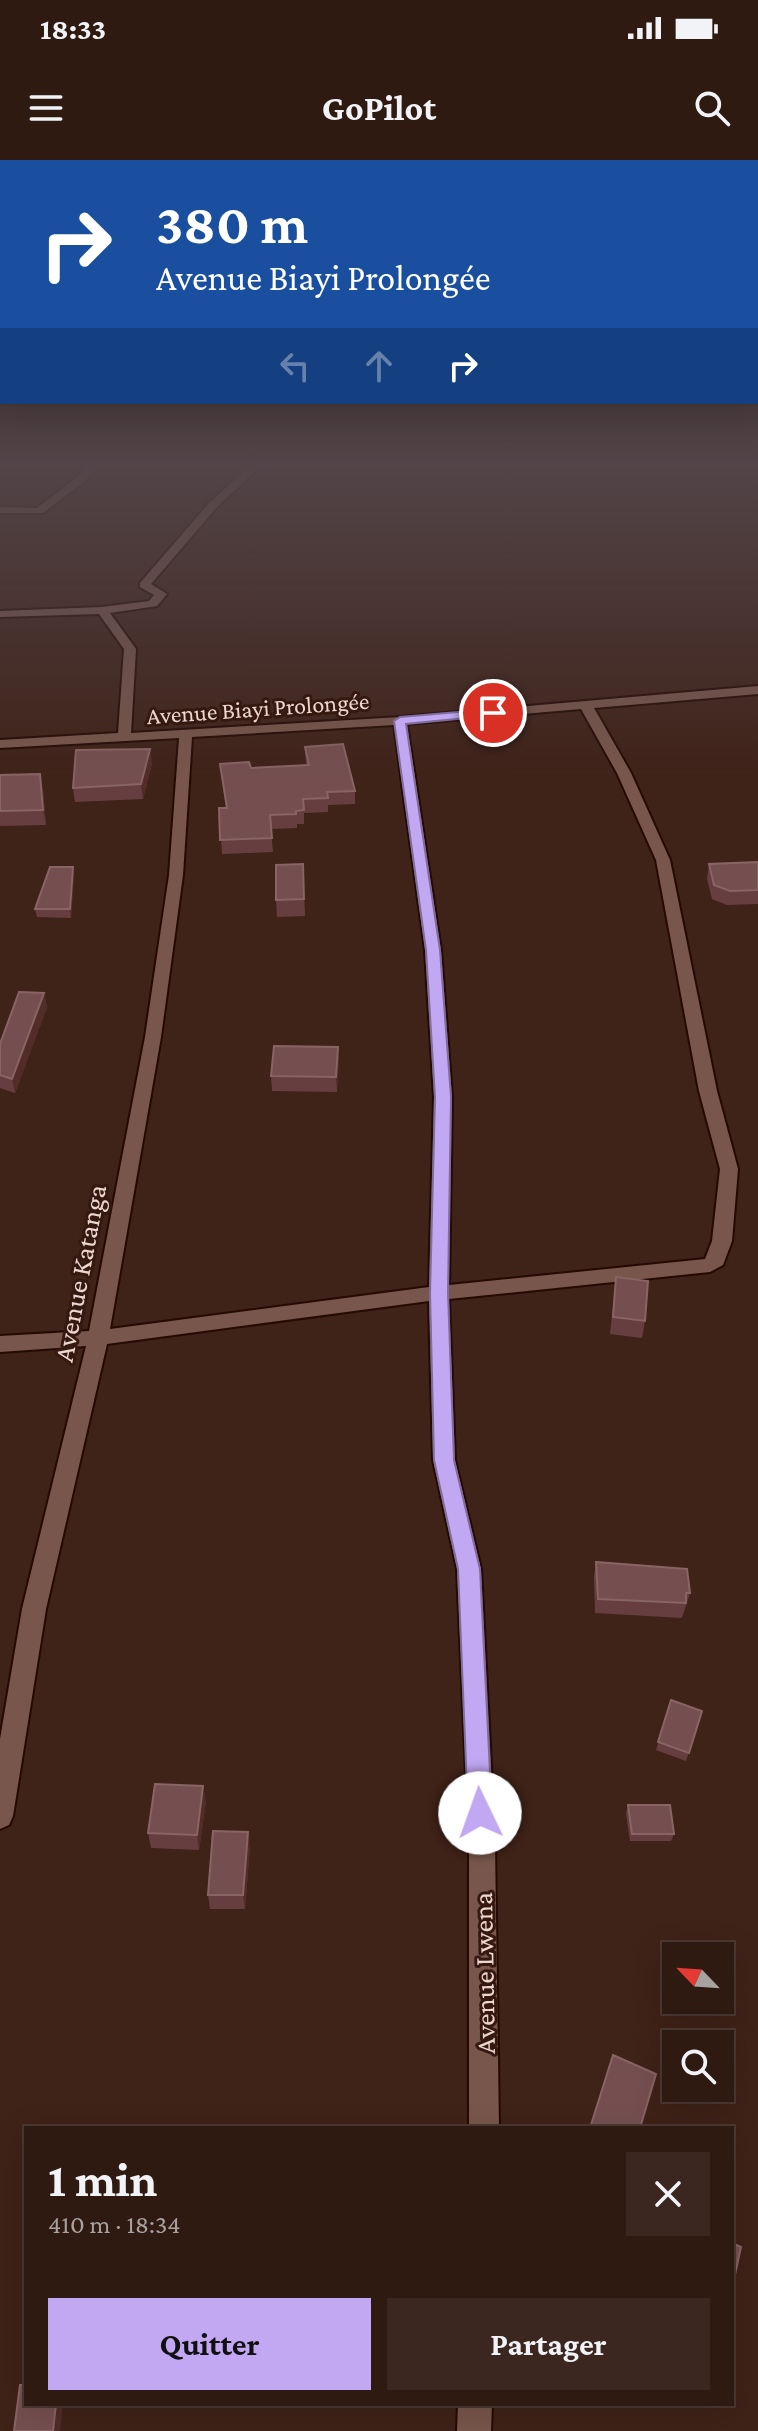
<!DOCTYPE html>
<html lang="fr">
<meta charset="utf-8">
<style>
body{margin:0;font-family:"Crimson Pro",serif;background:#3b2720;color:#f1f3f6;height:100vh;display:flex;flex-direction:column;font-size:30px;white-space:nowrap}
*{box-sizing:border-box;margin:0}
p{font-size:26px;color:#a7a19f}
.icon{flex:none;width:44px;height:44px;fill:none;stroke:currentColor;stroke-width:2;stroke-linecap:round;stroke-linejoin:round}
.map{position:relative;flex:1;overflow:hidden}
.drawer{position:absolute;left:24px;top:1966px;width:710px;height:280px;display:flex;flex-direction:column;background:#2f1a12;border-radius:0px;box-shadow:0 8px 32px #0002,0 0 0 2px #4a3832}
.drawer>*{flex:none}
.guide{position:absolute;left:0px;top:0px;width:758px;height:244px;box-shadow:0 8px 32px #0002,0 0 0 2px #4a3832;background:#1a4fa0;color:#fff;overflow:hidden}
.needle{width:52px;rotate:295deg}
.tools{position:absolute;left:662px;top:1782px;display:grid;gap:16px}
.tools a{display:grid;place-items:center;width:72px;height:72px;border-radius:0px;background:#2f1a12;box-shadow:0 8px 32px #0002,0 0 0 2px #4a3832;font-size:40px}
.pin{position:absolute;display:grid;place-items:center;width:68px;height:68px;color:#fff;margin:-34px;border:4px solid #fff;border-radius:50%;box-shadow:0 2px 8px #0007}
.me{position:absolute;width:88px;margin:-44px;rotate:357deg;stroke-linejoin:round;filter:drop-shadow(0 0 6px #0008)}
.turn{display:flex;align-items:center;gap:28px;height:168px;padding:0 24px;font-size:36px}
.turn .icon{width:104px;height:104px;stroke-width:2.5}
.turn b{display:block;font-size:56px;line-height:68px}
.lanes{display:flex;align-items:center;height:76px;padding:0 24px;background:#0003;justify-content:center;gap:40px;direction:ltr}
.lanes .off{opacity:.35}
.round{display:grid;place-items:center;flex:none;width:84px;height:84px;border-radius:0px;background:#3b2720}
.headline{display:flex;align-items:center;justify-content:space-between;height:136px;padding:0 24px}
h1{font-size:48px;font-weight:700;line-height:60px}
.cta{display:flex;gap:16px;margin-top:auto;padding:16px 24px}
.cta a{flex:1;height:92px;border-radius:0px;background:#c2a7f2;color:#111;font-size:32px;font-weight:700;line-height:92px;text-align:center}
.cta a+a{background:#3b2720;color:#f1f3f6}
.status{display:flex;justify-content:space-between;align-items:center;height:56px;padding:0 40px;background:#2f1a12;direction:ltr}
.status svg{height:22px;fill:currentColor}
header{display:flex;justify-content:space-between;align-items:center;height:104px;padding:0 24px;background:#2f1a12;font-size:36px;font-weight:700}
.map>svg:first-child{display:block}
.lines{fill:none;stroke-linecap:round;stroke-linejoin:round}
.minor-casing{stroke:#250a03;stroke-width:4}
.minor{fill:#78564b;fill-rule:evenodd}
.wall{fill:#673e3f}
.shaded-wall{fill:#512c29}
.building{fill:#754f4f;stroke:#886463;stroke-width:2}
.route{fill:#c2a7f2;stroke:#7e6d9d;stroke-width:2}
.labels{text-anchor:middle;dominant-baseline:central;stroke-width:6;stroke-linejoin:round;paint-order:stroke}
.far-street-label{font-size:24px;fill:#ebd6d0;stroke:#35180f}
.street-label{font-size:28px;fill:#ebd6d0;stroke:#35180f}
</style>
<div class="status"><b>18:33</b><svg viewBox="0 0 49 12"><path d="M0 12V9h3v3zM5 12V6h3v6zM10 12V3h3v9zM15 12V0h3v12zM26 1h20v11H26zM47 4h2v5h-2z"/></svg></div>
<header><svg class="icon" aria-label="menu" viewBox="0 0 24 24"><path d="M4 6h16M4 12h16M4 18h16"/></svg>GoPilot<svg class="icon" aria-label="search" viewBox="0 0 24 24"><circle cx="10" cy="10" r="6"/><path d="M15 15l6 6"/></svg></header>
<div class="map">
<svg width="758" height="2271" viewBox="0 0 758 2271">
<rect width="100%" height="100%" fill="#3f2218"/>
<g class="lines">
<g class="minor-casing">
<g id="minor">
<polygon points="90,302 100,302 84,322 43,353 0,353 0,347 37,348 76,318"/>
<path d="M254,302h11l-48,45 -66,77 16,10 -10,12 -47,7 26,36 -5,84 269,-16 358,-31v8l-164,14 37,65 39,87 47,231 21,78 -6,72 -9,24 -13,7 -261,27 6,161 26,109 14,274 4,285h-30v-285l-12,-274 -24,-109 -4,-159 -322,43 -61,265 -33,207 -4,9 -9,4v-90l22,-130 64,-263 -86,6v-16l89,-5 56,-294 24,-162 10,-137 -179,10v-8l118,-7 6,-84 -25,-35 -99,3v-6l102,-4 47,-6 5,-6 -14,-8v-4l69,-80zM581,549l36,64 39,87 43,231 21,78 -8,72 -7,18 -256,26 3,-188 -11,-147 -34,-226zM394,565l31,225 9,147 -5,190 -319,42 51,-292 22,-162 9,-138z"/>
<polygon points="458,2244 492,2244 491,2271 457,2271"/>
</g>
</g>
<use href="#minor" class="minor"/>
</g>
<g class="wall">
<polygon points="305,587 355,631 355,644 328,645 328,652 304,653 304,664 297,664 297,668 271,669 273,692 222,694 219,648 226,648 220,604 251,608 306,605"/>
<polygon points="152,603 143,639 75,642 73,628"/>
<polygon points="0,615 43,629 46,665 0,666"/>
<polygon points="758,702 758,744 727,745 712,739 707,719 709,704"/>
<polygon points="303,704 305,756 277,757 276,740"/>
<polygon points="74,715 71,758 37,757 35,749"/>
<polygon points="44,833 47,847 15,933 0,928 0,884"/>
<polygon points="338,887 337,932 272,931 271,916"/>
<polygon points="616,1117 645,1161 642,1178 610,1174"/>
<polygon points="596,1402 690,1433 682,1458 595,1453 594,1417"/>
<polygon points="671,1540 702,1551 686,1601 656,1590"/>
<polygon points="206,1641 199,1690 151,1688 148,1673"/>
<polygon points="628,1645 674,1674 671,1681 630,1681 626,1653"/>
<polygon points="250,1686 245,1749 210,1749 208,1735"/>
</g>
<g class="shaded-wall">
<polygon points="150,589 152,603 143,639 141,624"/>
<polygon points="40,614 43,629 46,665 43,650"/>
<polygon points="73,707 74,715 71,758 70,749"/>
<polygon points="44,833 47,847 15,933 12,919"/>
<polygon points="338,887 339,902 337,932 336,917"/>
<polygon points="203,1626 206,1641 199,1690 197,1675"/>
<polygon points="248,1672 250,1686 245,1749 243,1735"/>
<polygon points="56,2244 63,2244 60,2271 53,2271"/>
</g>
<g class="building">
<polygon points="343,584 355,631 327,632 328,638 303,639 304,650 296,651 296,654 270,655 272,678 220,680 219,648 227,648 220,604 249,602 251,608 309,605 305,587"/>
<polygon points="150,589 141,624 73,628 76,590"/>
<polygon points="40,614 43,650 0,651 0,615"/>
<polygon points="758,702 758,730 730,731 714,725 709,704"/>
<polygon points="303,704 304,739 276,740 276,705"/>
<polygon points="50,707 73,707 70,749 35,749"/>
<polygon points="19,832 44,833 12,919 0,915 0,884"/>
<polygon points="274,886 338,887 336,917 271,916"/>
<polygon points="616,1117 648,1121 645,1161 613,1157"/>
<polygon points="596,1402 687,1409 690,1433 686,1433 686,1443 598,1439"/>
<polygon points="671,1540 702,1551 689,1593 658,1582"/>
<polygon points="155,1624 203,1626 197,1675 148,1673"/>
<polygon points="628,1645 670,1645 674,1674 632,1674"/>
<polygon points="213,1671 248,1672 243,1735 208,1735"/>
<polygon points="613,1895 656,1914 640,1968 590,1968"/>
<polygon points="732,2083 741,2087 732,2128"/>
<polygon points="20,2225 26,2225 26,2244 56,2244 53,2271 14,2271"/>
</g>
<linearGradient id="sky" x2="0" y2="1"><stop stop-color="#23130d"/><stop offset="0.49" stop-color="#524448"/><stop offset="1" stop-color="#524448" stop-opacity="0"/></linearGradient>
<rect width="758" height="620" fill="url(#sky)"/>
<polygon class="route" points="493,549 498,553 497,555 406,564 440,790 451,937 448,1133 454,1300 480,1409 492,1653 489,1661 480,1664 472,1661 468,1653 458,1409 434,1300 430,1133 435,937 426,790 394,561 400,557"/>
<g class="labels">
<g class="far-street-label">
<text transform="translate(258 548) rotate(-4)">Avenue Biayi Prolongée</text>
</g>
<g class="street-label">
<text transform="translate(80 1113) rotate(-79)">Avenue Katanga</text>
<text transform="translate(484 1813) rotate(-91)">Avenue Lwena</text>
</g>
</g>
</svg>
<div class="tools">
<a><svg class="needle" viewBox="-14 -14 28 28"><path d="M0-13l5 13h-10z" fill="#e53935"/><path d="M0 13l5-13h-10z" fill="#a7a19f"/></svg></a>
<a><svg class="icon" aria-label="search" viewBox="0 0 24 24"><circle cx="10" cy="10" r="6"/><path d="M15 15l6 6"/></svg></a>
</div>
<div class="pin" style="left:493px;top:553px;background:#d93025"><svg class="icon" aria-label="arrive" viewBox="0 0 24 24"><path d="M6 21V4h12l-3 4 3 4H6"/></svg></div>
<svg class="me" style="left:480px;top:1653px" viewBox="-20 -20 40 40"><circle r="19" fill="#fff"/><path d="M0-13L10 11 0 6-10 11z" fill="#c2a7f2"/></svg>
<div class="guide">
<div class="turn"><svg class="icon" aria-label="right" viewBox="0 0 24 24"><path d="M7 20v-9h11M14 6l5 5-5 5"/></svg><div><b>380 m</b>Avenue Biayi Prolongée</div></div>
<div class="lanes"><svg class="icon off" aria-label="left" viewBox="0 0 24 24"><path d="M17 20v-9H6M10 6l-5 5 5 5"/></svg><svg class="icon off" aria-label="ahead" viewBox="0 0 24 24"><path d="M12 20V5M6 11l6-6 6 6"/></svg><svg class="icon" aria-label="right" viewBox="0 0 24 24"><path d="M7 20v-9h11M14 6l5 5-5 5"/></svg></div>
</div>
<section class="drawer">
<div class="headline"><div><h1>1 min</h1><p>410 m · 18:34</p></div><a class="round"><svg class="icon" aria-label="close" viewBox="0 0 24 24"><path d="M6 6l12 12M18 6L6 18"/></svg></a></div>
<div class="cta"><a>Quitter</a><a>Partager</a></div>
</section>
</div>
